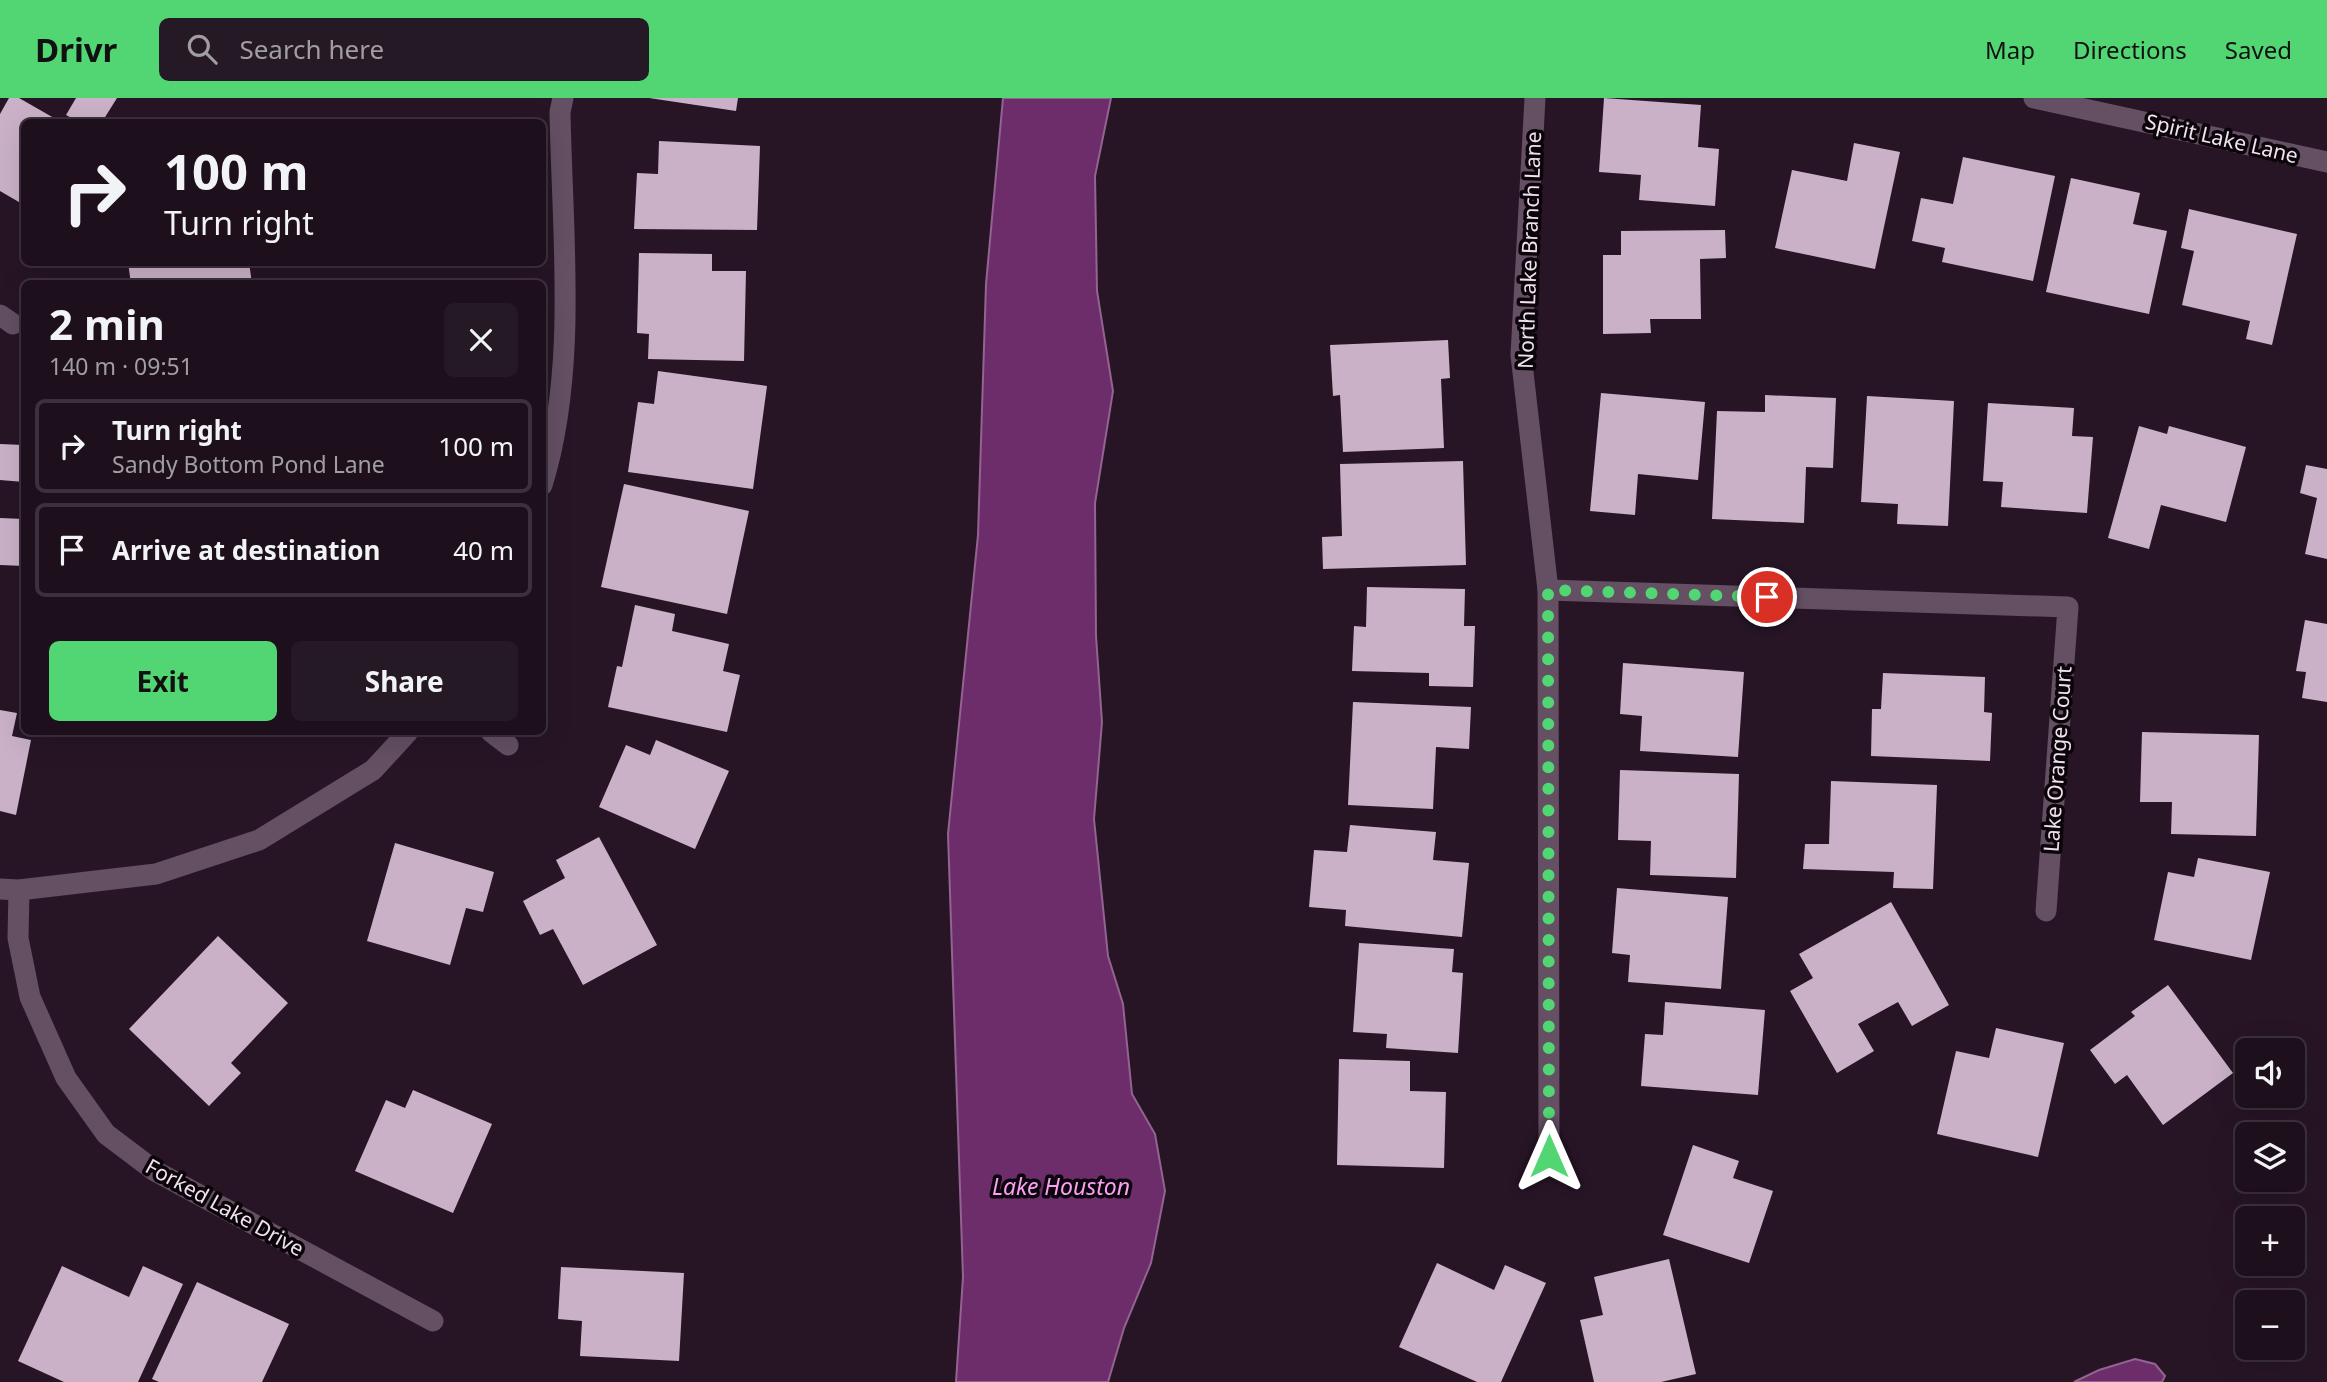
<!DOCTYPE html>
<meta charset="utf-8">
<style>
body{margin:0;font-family:"Noto Sans",sans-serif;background:#251925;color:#f1f3f6;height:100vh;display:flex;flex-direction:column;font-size:26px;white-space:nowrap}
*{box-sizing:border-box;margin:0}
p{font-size:23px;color:#a09da3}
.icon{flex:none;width:38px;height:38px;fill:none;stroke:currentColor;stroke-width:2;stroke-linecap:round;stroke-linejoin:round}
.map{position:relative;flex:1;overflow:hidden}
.drawer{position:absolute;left:21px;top:182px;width:525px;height:455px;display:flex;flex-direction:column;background:#1d101c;border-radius:10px;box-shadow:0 7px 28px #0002,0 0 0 2px #3b303b}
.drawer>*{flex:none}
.top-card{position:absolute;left:21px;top:21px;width:525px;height:147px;border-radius:10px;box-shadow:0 7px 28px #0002,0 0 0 2px #3b303b;background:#1d101c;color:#f1f3f6;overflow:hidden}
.fabs{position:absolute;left:2235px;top:940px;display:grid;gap:14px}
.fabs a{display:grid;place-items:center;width:70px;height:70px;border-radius:10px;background:#1d101c;box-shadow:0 7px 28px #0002,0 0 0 2px #3b303b;font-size:35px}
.pin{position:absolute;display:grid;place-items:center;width:60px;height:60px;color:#fff;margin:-30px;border:4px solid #fff;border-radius:50%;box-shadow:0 2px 7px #0007}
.me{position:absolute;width:77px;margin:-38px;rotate:0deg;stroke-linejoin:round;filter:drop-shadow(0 0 5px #0008)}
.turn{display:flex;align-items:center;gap:24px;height:147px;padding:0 28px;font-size:32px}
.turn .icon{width:91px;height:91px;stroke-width:2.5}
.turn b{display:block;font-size:49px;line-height:60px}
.round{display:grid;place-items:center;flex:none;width:74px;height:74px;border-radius:10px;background:#251925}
.summary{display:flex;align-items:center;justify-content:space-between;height:119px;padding:0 28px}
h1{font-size:42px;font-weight:700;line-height:52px}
.cta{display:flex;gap:14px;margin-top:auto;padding:14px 28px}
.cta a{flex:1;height:80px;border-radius:10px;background:#52d673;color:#111;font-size:28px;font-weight:700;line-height:80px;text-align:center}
.cta a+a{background:#251925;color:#f1f3f6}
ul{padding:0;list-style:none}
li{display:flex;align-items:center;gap:21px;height:94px;margin:0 14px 10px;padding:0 14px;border:4px solid #3b303b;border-radius:10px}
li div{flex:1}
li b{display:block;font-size:26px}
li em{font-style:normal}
header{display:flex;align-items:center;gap:42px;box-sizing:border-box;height:98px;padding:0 35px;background:#52d673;color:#111}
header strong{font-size:33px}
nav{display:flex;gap:38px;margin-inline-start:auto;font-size:24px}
.search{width:490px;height:63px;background:#251925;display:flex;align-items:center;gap:18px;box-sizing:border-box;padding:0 24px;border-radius:10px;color:#a09da3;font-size:26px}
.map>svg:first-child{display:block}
.water{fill:#6c2d6a;stroke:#936391;stroke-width:2}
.building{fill:#cab1c8}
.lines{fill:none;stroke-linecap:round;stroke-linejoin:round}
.minor{stroke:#644f63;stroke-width:21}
.route{stroke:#52d673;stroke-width:12;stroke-dasharray:0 21.6}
.labels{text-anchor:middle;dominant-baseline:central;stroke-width:7;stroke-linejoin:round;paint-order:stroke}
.street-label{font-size:21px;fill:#efe2ed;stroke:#0b040a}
.water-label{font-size:23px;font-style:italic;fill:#f99ff4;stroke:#0b040a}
</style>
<header>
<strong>Drivr</strong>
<div class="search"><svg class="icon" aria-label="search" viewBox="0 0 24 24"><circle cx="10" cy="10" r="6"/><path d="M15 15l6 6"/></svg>Search here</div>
<nav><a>Map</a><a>Directions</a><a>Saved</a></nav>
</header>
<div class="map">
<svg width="2327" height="1284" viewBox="0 0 2327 1284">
<rect width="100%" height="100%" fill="#271526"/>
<g class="water">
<polygon points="1003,0 1111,0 1095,78 1097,193 1113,293 1095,405 1096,538 1102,624 1094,721 1108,858 1123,906 1132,996 1155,1036 1165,1093 1151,1165 1124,1230 1108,1284 956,1284 963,1179 948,736 978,437 986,186"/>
<polygon points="2135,1261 2155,1266 2165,1278 2162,1284 2074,1284 2099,1272"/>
</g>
<g class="building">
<polygon points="9,0 19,0 61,24 24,24 24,107 0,93 0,16"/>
<polygon points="76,0 117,0 102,24 79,24 66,17"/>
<polygon points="649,0 738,0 736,13"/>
<polygon points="1604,0 1701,7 1698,49 1719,51 1715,108 1639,102 1641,77 1599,74"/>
<polygon points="659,43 760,48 757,132 634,131 637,75 658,76"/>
<polygon points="1854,45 1900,54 1875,171 1775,150 1792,72 1847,83"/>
<polygon points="1963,59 2055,78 2033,183 1942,164 1945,150 1912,143 1921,100 1953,106"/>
<polygon points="2071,80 2140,95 2133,126 2167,133 2149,216 2046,194"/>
<polygon points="2189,111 2297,136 2272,247 2246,241 2250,223 2182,207 2194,153 2181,150"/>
<polygon points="1725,132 1726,160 1700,161 1701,221 1650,221 1651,235 1603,236 1603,157 1621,157 1621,133"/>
<polygon points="639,155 712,156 712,173 746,173 744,263 648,261 649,236 637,235"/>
<polygon points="128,164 249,164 252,186 131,186"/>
<polygon points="1448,242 1450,280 1441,281 1444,350 1343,354 1340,297 1333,298 1330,247"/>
<polygon points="658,273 767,288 753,391 628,374 638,304 654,306"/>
<polygon points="1601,295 1705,304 1698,382 1638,376 1635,417 1590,413"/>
<polygon points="1765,297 1836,300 1833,370 1806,369 1804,425 1712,421 1717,313 1765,314"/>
<polygon points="1867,298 1954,303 1948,428 1897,426 1898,406 1861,404"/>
<polygon points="1988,305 2074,310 2072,338 2093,339 2087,415 2001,409 2003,384 1983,383"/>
<polygon points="2139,328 2167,336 2169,328 2246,349 2226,424 2161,407 2149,451 2108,440"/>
<polygon points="0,346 24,347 24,384 0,382"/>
<polygon points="1463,363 1466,467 1323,471 1322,439 1342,438 1340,366"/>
<polygon points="2306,367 2327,371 2327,461 2305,456 2317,400 2300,395"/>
<polygon points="624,386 749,413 727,516 601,489"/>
<polygon points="0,420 24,421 24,468 0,467"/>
<polygon points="1367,489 1465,491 1464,528 1475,528 1473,589 1429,588 1429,575 1352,573 1354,528 1366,529"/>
<polygon points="635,507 675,516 672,533 729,546 723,573 740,577 727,634 608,609 617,568 622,569"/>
<polygon points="2305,522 2327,526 2327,604 2302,600 2306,574 2296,573"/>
<polygon points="1623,565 1744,574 1738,659 1640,653 1642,618 1620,616"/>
<polygon points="1883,575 1985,579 1984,614 1992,615 1990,663 1871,658 1872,611 1881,611"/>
<polygon points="1353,604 1471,609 1469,651 1436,649 1433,711 1348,707"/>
<polygon points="0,612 17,615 12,638 31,642 16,717 0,713"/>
<polygon points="2142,634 2259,637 2256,738 2171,736 2172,704 2140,704"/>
<polygon points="656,642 729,673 695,751 599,709 626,647 650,657"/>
<polygon points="1620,672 1739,676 1736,780 1650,777 1651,743 1618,742"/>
<polygon points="1831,683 1937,687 1933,791 1893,790 1894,774 1803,771 1805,746 1829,746"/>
<polygon points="1350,727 1436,734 1433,762 1469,765 1462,839 1345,828 1346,812 1309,809 1314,752 1347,754"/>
<polygon points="599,739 657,847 583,887 553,831 540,837 523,803 565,780 556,762"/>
<polygon points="395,745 494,774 483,814 466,810 450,867 367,843"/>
<polygon points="2198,760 2270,774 2251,862 2154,842 2168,774 2194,779"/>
<polygon points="1617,790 1728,799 1721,891 1628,884 1630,857 1612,855"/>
<polygon points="1891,804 1949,907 1912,928 1898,904 1858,926 1874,953 1837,975 1790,893 1813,880 1799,856"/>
<polygon points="218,838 288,905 231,965 241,975 209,1008 129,931"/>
<polygon points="1359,845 1454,851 1452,874 1463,875 1458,955 1386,950 1387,936 1353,934"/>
<polygon points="2168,887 2233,975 2163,1027 2127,977 2115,986 2090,952 2135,918 2131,914"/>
<polygon points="1665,904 1765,912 1758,997 1641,988 1645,936 1663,937"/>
<polygon points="1996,930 2064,945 2038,1059 1937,1036 1956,953 1989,960"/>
<polygon points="1339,961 1410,963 1410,993 1446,994 1444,1070 1337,1067"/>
<polygon points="413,992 492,1026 453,1115 355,1073 386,1002 405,1010"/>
<polygon points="1693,1047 1739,1063 1733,1080 1773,1093 1749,1165 1663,1137"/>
<polygon points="1669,1161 1696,1276 1661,1284 1594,1284 1580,1222 1603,1217 1594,1179"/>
<polygon points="1437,1165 1494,1192 1505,1167 1546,1185 1501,1284 1477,1284 1399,1249"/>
<polygon points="62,1168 129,1199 143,1168 183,1186 138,1284 64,1284 18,1263"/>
<polygon points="561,1169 684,1175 679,1263 580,1258 582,1223 558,1221"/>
<polygon points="197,1184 289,1226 262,1284 159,1284 152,1281"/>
</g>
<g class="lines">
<g class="minor">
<polyline points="1535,0 1521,257 1548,492 1549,1058"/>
<polyline points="2034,0 2327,64"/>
<polyline points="0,217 13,226"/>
<path d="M542,387c36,-115 20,-254 18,-373l3,-14"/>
<polyline points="1548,492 2068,509 2046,813"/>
<polyline points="491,634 508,647"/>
<polyline points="0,791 19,792 156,776 259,742 373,672 408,634"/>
<polyline points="19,792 18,840 30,899 66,980 106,1036 155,1073 433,1223"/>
</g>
</g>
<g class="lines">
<polyline class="route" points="1549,1058 1548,492 1767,499"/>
</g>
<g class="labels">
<g class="street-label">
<text transform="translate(2222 40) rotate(13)">Spirit Lake Lane</text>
<text transform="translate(1529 152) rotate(-88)">North Lake Branch Lane</text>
<text transform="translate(2057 661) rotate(-86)">Lake Orange Court</text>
<text transform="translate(225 1109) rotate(29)">Forked Lake Drive</text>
</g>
<g class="water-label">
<text x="1061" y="1088">Lake Houston</text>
</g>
</g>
</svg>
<div class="fabs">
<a><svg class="icon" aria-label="sound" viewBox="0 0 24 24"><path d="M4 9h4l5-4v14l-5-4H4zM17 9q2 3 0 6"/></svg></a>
<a><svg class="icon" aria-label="layers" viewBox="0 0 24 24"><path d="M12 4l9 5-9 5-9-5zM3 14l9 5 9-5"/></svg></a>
<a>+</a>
<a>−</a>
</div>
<div class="pin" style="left:1767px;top:499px;background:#d93025"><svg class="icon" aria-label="arrive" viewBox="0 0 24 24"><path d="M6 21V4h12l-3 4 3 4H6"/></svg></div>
<svg class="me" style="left:1549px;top:1058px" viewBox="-20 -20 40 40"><path d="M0-17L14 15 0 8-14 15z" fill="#52d673" stroke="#fff" stroke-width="4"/></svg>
<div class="top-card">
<div class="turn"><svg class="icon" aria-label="right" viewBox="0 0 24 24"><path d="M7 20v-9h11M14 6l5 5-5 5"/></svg><div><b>100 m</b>Turn right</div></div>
</div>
<section class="drawer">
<div class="summary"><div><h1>2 min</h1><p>140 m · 09:51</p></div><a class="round"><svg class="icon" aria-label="close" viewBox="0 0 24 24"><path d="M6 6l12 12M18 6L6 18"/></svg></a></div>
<ul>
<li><svg class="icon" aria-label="right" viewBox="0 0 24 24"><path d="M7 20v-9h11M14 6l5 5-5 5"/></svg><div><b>Turn right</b><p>Sandy Bottom Pond Lane</p></div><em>100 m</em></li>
<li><svg class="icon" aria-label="arrive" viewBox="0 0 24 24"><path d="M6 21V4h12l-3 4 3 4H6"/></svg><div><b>Arrive at destination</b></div><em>40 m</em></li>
</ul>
<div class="cta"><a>Exit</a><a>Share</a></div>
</section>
</div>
